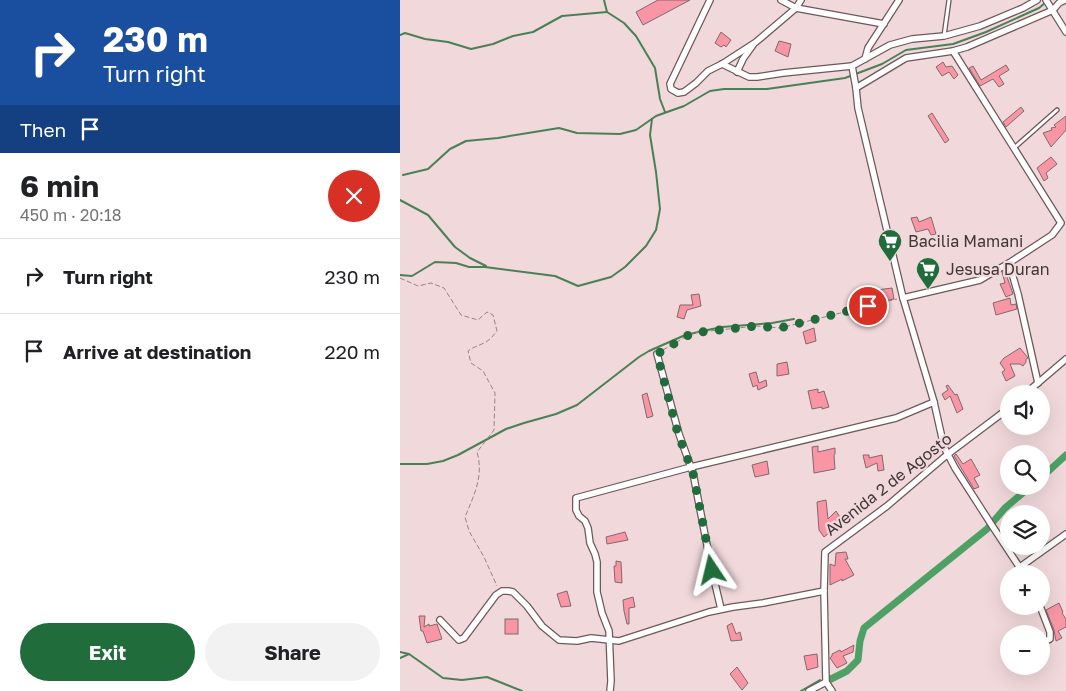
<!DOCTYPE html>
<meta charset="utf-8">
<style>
body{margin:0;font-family:"Golos Text",sans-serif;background:#f2f2f2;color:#202124;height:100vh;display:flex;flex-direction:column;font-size:19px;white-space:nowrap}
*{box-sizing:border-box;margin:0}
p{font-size:16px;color:#757577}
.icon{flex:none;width:28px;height:28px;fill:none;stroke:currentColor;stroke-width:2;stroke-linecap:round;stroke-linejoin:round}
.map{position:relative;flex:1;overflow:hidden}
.details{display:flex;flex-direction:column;background:#fff;width:400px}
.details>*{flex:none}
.top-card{background:#1a4fa0;color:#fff;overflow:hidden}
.controls{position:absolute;left:600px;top:385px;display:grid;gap:10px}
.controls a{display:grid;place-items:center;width:50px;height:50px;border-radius:50%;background:#fff;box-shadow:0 5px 20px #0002;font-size:25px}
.pin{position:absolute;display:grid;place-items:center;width:42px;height:42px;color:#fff;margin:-21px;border:2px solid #fff;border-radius:50%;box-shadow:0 1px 5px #0007}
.me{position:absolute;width:55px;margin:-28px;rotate:350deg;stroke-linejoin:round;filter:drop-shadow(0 0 4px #0008)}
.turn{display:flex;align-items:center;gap:18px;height:105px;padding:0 20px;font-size:22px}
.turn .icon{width:65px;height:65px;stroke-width:2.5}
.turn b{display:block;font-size:35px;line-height:42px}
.then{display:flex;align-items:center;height:48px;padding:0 20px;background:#0003;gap:10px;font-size:19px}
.round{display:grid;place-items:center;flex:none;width:52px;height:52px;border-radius:26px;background:#f2f2f2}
.headline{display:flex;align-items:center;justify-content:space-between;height:85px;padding:0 20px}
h1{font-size:30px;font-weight:700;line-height:38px}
.cta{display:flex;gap:10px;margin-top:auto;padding:10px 20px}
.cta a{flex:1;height:58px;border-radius:30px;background:#206c3a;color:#fff;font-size:20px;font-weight:700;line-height:58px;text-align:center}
.cta a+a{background:#f2f2f2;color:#202124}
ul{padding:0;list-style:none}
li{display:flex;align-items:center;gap:15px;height:75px;padding:0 20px;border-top:1px solid #e0e0e0}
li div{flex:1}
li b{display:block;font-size:19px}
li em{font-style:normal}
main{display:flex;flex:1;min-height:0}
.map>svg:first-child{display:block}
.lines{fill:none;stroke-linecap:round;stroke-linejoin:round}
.stream{stroke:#498157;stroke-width:2}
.canal{stroke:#4da165;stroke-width:7}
.building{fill:#f995a5;stroke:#7f6a6c}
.lane-casing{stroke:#6d585a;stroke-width:5.5}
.street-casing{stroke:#6d585a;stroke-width:8}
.path{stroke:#958485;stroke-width:1;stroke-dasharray:5 2.5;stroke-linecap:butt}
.lane{stroke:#fff;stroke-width:3}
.street{stroke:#fff;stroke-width:5.5}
.route{stroke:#206c3a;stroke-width:9;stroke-dasharray:0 16.2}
.labels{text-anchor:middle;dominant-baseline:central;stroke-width:4.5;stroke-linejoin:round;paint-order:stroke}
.poi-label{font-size:16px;fill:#403637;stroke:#f1d8db;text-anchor:start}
.street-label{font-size:16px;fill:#403637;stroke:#f1d8db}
</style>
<main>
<section class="details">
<div class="top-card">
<div class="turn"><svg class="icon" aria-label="right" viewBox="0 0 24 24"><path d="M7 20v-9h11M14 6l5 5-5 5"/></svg><div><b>230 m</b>Turn right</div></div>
<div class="then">Then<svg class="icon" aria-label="arrive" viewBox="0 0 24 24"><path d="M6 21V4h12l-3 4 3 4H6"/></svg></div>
</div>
<div class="headline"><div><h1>6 min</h1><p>450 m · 20:18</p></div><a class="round" style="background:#d93025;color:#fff"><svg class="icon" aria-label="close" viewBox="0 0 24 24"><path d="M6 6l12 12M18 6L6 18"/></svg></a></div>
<ul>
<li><svg class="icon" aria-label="right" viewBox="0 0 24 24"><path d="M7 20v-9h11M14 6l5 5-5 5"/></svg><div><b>Turn right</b></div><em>230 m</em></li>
<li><svg class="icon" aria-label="arrive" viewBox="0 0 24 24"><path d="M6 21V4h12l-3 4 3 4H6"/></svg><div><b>Arrive at destination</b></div><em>220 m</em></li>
</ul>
<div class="cta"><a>Exit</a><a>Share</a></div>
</section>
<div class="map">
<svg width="666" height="691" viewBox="0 0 666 691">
<rect width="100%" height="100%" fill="#f1d8db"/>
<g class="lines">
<g class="stream">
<polyline points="204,0 207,12 224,23 236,36 255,68 260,99 265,112"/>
<polyline points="0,35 5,33 25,39 48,42 71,49 93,44 113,36 133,32 162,16 207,12"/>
<polyline points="3,175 28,169 50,149 66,141 98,138 159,128 177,133 220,134 236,130 256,116 284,106 310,91 324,89 367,89 445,78 482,64 506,50 553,44 586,32 639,8 645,3"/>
<polyline points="0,200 28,215 55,247 70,258 86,266"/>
<polyline points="0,275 12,276 35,262 56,263 69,267 85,267 155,276 178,286 211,277 225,267 246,246 256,230 260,209 256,172 250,135 252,119"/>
<polyline points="0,464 27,464 43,461 58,455 106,429 124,423 156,414 177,405 239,357 249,351 283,336 298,332 322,327 372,323 394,319"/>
<polyline points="0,652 9,654 43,678 62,680 87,677 122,691"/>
<polyline points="0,658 9,654"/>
<polyline points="401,691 420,680"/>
</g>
<g class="canal">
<polyline points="641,478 666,455"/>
<polyline points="431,679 447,671 458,660 460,641 464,628 587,529 605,508 631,486"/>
</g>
</g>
<g class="building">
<polygon points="258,0 290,0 243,25 236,12"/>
<polygon points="321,32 331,40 326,47 324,45 321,47 315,43"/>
<polygon points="379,41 391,44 388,57 375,51"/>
<polygon points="543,62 546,67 552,66 558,75 554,79 549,72 542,76 536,67"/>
<polygon points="606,65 609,70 599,76 604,84 599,87 593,79 580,86 569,68 573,66 581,80"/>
<polygon points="621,107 624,111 606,127 603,122"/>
<polygon points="532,113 549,140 545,143 528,116"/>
<polygon points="666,116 666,130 651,147 643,133 652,130 651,128 656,127 654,125"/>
<polygon points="651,157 657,164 646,173 648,178 644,181 637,168"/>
<polygon points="517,217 519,222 531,217 536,234 531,235 528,229 516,232 511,218"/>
<polygon points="605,271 613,294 606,297 600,284 605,283 602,272"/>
<polygon points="492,288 494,299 479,302 477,290"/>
<polygon points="299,294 301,306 287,310 284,319 277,317 280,305 293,305 291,295"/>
<polygon points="610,298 611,305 616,304 617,309 596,315 593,303"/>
<polygon points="414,328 416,341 406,344 403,332"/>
<polygon points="620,348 628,358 626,359 626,362 623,366 620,364 610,364 615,376 606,381 602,372 605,370 600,363 604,358"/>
<polygon points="387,362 389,374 377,376 377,364"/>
<polygon points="356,372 359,383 366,380 367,386 358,390 357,385 353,387 349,374"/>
<polygon points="548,385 555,395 557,394 563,409 557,413 550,396 545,400 542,394 548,390 546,386"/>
<polygon points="418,389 418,393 424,391 429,407 422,409 422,407 412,409 408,391"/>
<polygon points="247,393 253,416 247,418 242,395"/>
<polygon points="418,446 418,452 435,448 435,454 434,455 435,469 414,473 412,447"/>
<polygon points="556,454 563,464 571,459 580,475 574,478 579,487 574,489 554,456"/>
<polygon points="463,455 469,455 469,458 482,455 484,470 478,471 477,463 466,468"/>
<polygon points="367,461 369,474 355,477 352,465"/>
<polygon points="426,500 428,519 436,511 443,522 424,537 419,530 417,502"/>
<polygon points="225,532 228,540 207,544 206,537"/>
<polygon points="446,552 448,559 445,559 454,575 442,581 442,579 430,585 430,564 435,566 436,553"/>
<polygon points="216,561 221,562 222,583 215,582 214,566 216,566"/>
<polygon points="167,591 171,606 161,607 157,594"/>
<polygon points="233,597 235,607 229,608 229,624 227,624 224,611 223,600"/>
<polygon points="659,603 663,612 662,613 666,619 666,627 658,631 662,638 656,641 654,630 646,610"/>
<polygon points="19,616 25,616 24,627 29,624 29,626 37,624 42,639 27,643 23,631 21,631"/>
<rect x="105" y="619" width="13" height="15"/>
<polygon points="332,623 336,634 340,632 342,640 331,641 327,626"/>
<polygon points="454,645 453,652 443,656 447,663 437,668 430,658 432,656 432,654 440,650 441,652"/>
<polygon points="417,654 418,667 407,670 404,656"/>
<polygon points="337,667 348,683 342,690 330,674"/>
</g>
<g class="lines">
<g class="lane-casing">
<g id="lane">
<polyline points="544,36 549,0"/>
<polyline points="614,148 657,110"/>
</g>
</g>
<g class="street-casing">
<g id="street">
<polyline points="310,0 270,84 271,89 278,93 284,92 296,83 308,71 322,64 356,42 396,8 401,0"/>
<polyline points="381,0 396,8 484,24"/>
<polyline points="646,0 666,32"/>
<polyline points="465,59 468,48 499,0"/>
<polyline points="322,64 349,77 357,77 383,73 452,66 490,45 512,39 544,36 580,26 623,8 637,0"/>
<polyline points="452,66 456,88 458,108 503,298 534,402 544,447 555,468 591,524 624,574"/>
<polyline points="337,72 343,59 353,45"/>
<polyline points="456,88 506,58 553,51 567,47 653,10 659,3 665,0"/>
<polyline points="609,263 618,294 638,383"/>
<polyline points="503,298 580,280 609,263 652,235 661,223 553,51"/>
<polyline points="257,354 279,434 293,473 312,571 321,609"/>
<polyline points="625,394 666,359"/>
<polyline points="620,567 666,534"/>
<polyline points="640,606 650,632 650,639 641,643"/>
<polyline points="40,620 59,640 64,638 96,595 102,591 108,591 113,592 127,606 142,626 159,640 177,641 191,638 219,641 309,612 333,607 363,603 424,591"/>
<polyline points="608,661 609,661"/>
<polyline points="210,691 211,681 209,631 202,613 197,592 197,562 195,554 190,543 188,528 185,521 179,516 176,510 176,498 291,467 496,418 534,402"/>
<polyline points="409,691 426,682"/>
<polyline points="432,691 426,682 424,591 425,552 487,506 548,454 609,408"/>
</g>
</g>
<g class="path">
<path d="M0,278l18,8 13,-3 13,5 17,27 17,5 9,-8 6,3 4,16c-4,5 -7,9 -13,12 -6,3 -11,4 -16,8l3,12 12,8 12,22 -1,37 -17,22c7,24 -3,43 -12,65l4,14 15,26 13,29"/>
<polyline points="263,350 292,333 356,326 380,328 497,299"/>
</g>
<use href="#lane" class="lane"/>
<use href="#street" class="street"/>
</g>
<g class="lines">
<polyline class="route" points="312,570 293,473 278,434 257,354 292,333 356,326 380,328 468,306"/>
</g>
<defs>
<g id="supermarket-pin" transform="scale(1.25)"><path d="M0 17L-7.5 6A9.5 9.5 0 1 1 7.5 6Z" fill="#206c3a" stroke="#f1d8db"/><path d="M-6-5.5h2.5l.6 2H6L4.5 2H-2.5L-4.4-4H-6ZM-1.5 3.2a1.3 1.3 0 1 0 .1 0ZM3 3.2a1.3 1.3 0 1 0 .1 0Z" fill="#fff"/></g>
</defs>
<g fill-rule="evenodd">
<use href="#supermarket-pin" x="490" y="241"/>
<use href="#supermarket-pin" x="528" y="269"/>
</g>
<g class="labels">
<g class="poi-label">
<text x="508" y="241">Bacilia Mamani</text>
<text x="546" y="269">Jesusa Duran</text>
</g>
<g class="street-label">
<text transform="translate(488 484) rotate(-38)">Avenida 2 de Agosto</text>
</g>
</g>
</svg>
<div class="controls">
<a><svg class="icon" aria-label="sound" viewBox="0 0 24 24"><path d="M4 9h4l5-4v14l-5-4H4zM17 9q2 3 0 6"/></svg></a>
<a><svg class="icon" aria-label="search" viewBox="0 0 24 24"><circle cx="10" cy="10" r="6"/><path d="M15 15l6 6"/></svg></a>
<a><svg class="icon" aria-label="layers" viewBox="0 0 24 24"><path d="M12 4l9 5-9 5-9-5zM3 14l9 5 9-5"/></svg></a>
<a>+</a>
<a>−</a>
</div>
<div class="pin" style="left:468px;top:306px;background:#d93025"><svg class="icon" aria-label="arrive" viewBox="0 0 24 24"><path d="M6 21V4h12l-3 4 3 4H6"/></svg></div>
<svg class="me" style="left:312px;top:570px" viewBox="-20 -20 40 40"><path d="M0-17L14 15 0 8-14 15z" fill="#206c3a" stroke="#fff" stroke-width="4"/></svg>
</div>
</main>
